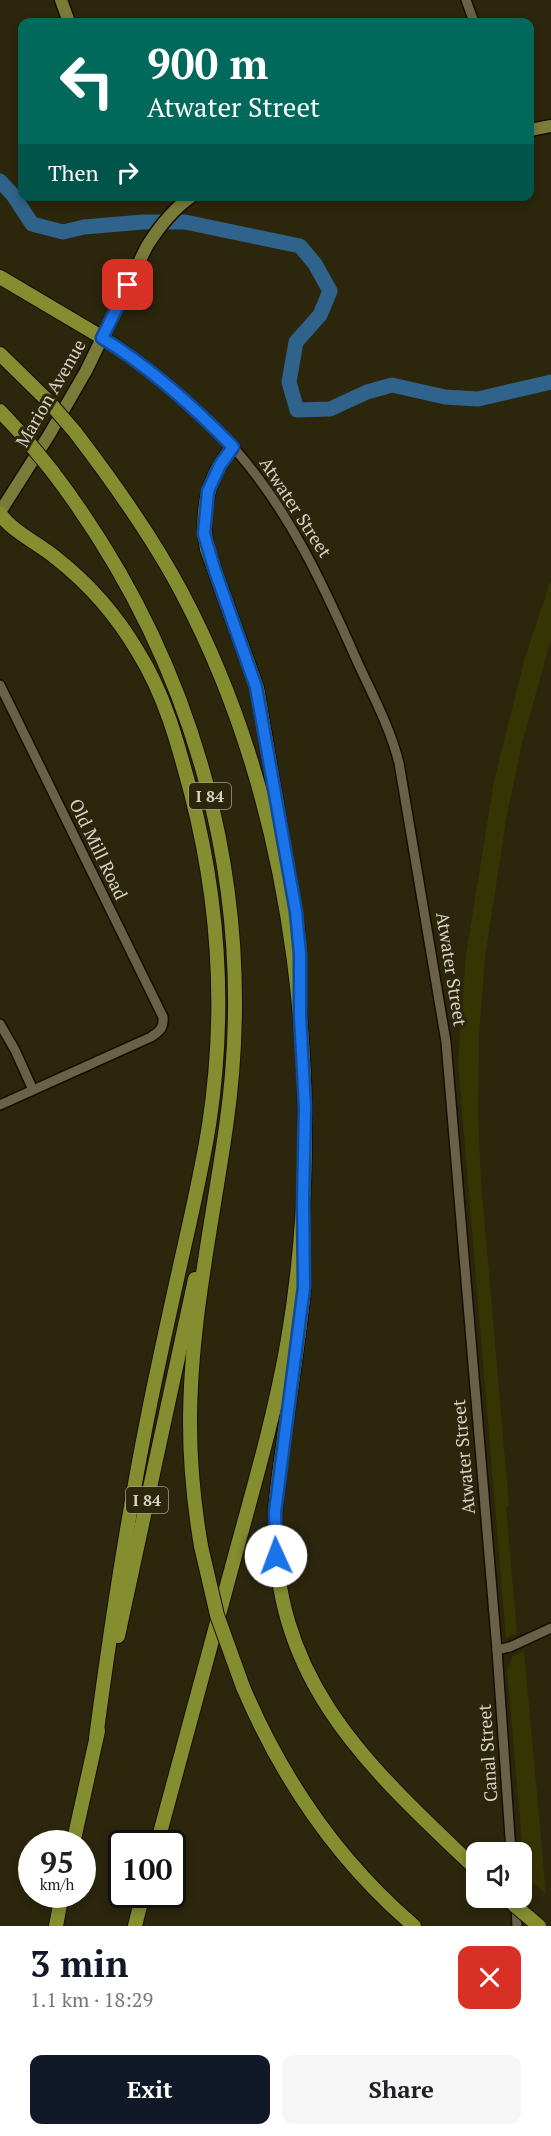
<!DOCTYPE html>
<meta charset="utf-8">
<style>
body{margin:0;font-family:"PT Serif",serif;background:#f6f6f6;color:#202124;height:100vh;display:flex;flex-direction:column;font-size:22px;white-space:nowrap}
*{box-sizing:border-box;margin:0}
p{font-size:20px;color:#757577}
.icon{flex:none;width:33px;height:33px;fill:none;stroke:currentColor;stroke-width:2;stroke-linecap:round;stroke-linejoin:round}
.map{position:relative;height:1926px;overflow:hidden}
.side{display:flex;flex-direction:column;background:#fff;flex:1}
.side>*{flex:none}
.banner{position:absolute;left:18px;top:18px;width:516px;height:183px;border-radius:12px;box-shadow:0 3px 9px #0003;background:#00695c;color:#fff;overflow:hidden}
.tools{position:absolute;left:466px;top:1842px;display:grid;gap:12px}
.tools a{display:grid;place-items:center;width:66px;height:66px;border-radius:12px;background:#fff;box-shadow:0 3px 9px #0003;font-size:30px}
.speed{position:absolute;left:18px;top:1830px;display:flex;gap:12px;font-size:30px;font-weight:700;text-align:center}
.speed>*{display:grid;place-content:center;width:78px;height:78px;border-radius:50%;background:#fff;box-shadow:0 3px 9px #0003;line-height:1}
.speed small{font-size:15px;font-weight:400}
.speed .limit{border:3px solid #111;border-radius:9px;background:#fff;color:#111}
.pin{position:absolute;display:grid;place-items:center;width:51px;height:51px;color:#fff;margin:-26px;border-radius:12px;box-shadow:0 3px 9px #0006}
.me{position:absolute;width:66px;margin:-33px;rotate:358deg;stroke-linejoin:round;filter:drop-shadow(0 0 4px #0008)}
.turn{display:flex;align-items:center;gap:21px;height:126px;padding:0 30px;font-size:27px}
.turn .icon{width:78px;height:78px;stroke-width:2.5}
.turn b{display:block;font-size:42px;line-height:51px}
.then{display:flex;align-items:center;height:57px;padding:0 30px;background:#0003;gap:12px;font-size:22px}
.round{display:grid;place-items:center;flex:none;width:63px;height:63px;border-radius:12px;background:#f6f6f6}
.head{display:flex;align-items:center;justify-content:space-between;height:102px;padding:0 30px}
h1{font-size:36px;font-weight:700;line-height:45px;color:#111827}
.action{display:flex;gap:12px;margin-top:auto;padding:12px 30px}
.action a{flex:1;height:69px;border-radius:12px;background:#111827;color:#fff;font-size:24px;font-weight:700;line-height:69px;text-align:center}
.action a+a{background:#f6f6f6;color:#202124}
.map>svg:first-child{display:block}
.green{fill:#353504}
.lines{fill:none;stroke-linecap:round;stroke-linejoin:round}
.river{stroke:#30638b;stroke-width:15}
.minor-casing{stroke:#150e00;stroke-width:12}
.major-casing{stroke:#150e00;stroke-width:15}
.highway-casing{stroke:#150e00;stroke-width:16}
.minor{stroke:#696248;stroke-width:9}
.major{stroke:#797c39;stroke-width:12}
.highway{stroke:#848d2f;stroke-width:14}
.highway-bridge-casing{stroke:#150e00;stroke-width:16;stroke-linecap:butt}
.highway-bridge{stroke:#848d2f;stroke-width:14}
.route-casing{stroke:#114b97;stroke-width:15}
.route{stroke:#1a73e8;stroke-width:10}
.labels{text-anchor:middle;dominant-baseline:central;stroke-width:6;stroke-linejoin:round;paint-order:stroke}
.shield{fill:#2c260d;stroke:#a49f8e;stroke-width:1.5}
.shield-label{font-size:16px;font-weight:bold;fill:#d7d3c5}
.street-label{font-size:18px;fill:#d7d3c5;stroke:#2c260d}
</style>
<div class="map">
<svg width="551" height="1926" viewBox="0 0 551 1926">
<rect width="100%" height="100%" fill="#2c260d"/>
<g class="green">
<polygon points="551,580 551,639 522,743 507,814 485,957 479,1036 478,1115 481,1181 509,1506 506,1507 517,1633 506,1638 458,1063 466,955 494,781 525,658"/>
<polygon points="524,1651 546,1894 525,1876 507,1670 512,1657"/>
</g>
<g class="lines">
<polyline class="river" points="0,181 13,195 32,224 63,232 84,227 143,222 185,222 300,246 315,264 330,291 320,315 296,342 289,382 297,410 330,409 367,392 392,385 445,397 478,399 551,382"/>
<g class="minor-casing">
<g id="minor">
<polyline points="466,0 474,22"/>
<path d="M233,447c56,63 90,137 124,214 15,33 33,66 42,102l47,279 51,608 14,202"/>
<path d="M0,685l163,332c1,11 -3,14 -12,20l-151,68"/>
<polyline points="0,1024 15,1050 33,1090"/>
<polyline points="497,1650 510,1647 551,1628"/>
<polyline points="516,1906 517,1926"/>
</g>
</g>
<g class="major-casing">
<g id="major">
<polyline points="61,0 69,22"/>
<polyline points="530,130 551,126"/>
<path d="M103,338c47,29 91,69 130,109"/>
<path d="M0,512l49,-77 37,-64 61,-125c12,-19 26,-37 45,-50"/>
</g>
</g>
<g class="highway-casing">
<g id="highway">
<polyline points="0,277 103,338"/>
<polyline points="0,354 49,402"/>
<polyline points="0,411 26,439"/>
<path d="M75,432c39,51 77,104 107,161 115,218 147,505 106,746 -13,76 -35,150 -55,224 -25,94 -51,187 -76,281"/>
<path d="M233,447c-25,29 -33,64 -26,102l50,139 41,242"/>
<path d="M52,471c144,189 208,420 174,656 -14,98 -36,197 -36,296 0,41 4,82 11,123"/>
<path d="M0,514c14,19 38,29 56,44 33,26 61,58 82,94 27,43 40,92 53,141 28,108 35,221 18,332 -5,32 -12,64 -19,96 -15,67 -30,133 -43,199 -21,106 -37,212 -51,318"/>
<path d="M304,1289c-5,50 -13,100 -20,149 -3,26 -8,52 -9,77 -4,166 92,250 202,355"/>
<polyline points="118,1636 195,1279"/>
<path d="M243,1687c39,92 95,174 171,239"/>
<polyline points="73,1844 98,1731"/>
<polyline points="56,1926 62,1894"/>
<polyline points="135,1926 143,1894"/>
</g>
</g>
<use href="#minor" class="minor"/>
<use href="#major" class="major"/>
<use href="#highway" class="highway"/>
<g class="highway-bridge-casing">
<g id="highway-bridge">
<polyline points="49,402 75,432"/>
<polyline points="26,439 52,471"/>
<polyline points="201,1546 217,1615 243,1687"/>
<polyline points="506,1898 539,1926"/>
</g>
</g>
<use href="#highway-bridge" class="highway-bridge"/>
</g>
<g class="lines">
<g class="route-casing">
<path id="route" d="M128,285l-26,53c48,29 92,69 131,109l-13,18 -12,26 -4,43 10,34 42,119 40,225 4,42v62l5,92 -2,92 1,87 -26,202 -3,23 1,44"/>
</g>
<use href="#route" class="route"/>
</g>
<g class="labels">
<g class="shield">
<rect x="189" y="783" width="42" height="26" rx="4.5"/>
<rect x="126" y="1487" width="42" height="26" rx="4.5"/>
</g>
<g class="shield-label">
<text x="210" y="796">I 84</text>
<text x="147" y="1500">I 84</text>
</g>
<g class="street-label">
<text transform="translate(50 393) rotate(-60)">Marion Avenue</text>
<text transform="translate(296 507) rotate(57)">Atwater Street</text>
<text transform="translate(99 849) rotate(64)">Old Mill Road</text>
<text transform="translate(452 969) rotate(81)">Atwater Street</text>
<text transform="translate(463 1457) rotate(-95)">Atwater Street</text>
<text transform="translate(487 1753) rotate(-94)">Canal Street</text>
</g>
</g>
</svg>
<div class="tools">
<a><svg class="icon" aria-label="sound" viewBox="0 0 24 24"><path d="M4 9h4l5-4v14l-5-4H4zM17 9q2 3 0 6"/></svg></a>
</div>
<div class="speed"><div>95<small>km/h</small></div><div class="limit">100</div></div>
<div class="pin" style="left:128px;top:285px;background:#d93025"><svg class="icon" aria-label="arrive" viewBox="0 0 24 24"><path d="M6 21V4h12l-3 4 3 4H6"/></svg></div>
<svg class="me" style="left:276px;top:1556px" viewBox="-20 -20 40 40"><circle r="19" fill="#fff"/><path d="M0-13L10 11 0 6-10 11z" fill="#1a73e8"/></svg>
<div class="banner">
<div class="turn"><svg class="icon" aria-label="left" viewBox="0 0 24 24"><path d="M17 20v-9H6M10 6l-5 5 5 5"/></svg><div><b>900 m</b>Atwater Street</div></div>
<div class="then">Then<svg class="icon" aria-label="right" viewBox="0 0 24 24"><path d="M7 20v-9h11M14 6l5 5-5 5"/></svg></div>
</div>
</div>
<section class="side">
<div class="head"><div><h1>3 min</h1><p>1.1 km · 18:29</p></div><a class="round" style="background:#d93025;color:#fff"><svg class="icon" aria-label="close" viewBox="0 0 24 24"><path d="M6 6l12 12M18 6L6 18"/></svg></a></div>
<div class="action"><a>Exit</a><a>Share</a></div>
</section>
